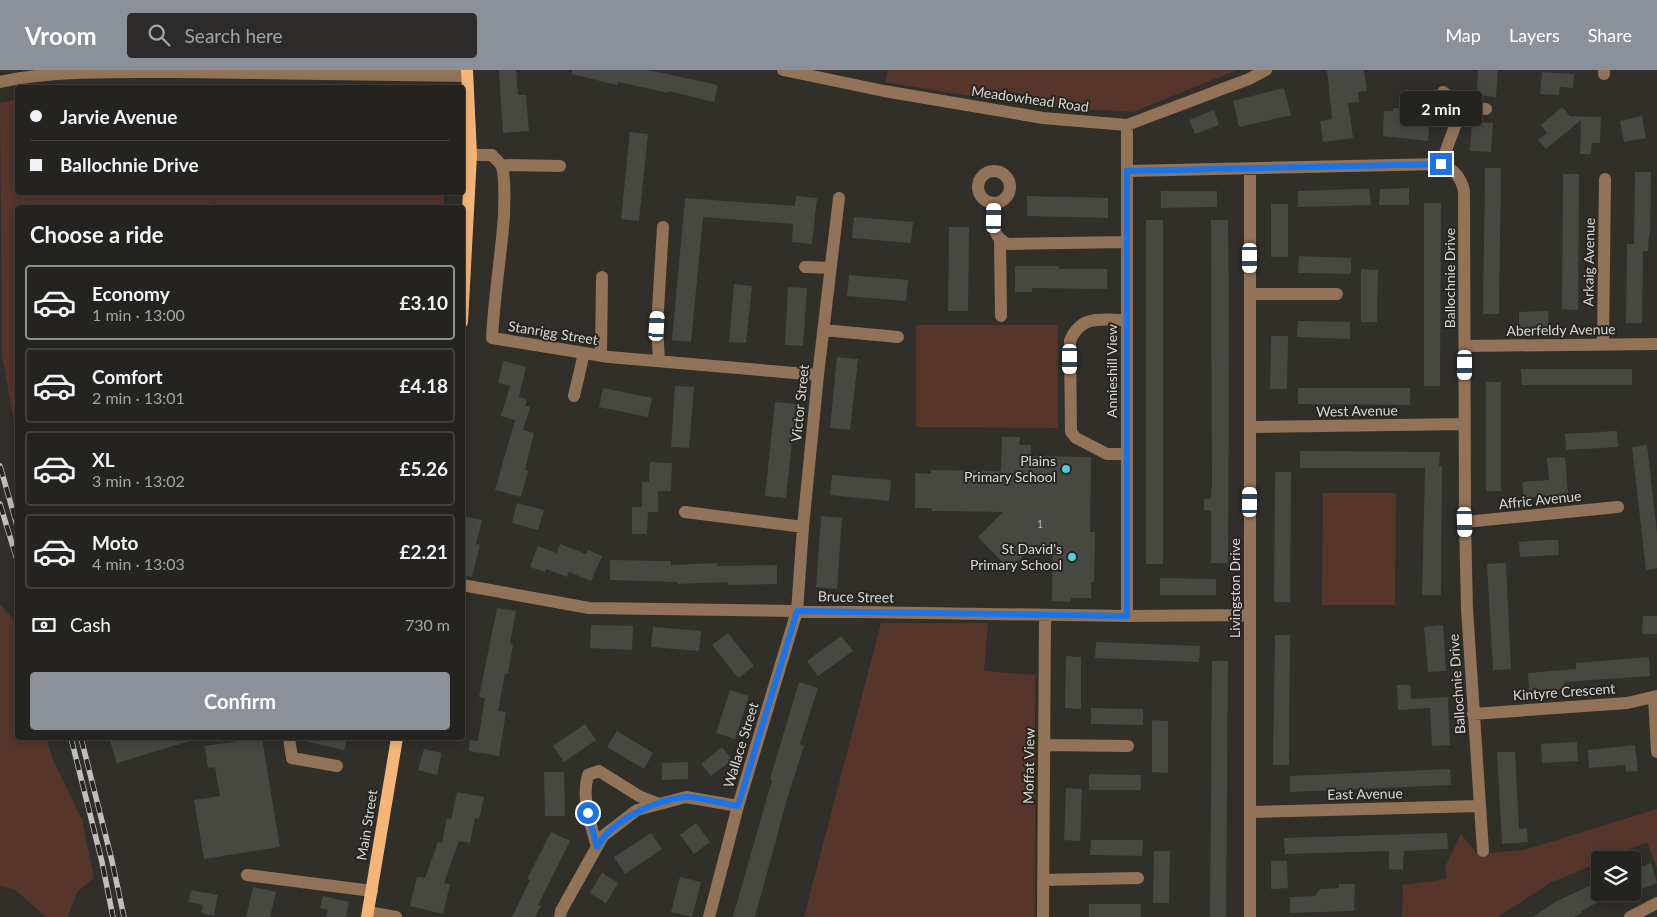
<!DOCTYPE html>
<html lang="en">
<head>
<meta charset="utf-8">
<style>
  body { margin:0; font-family:Lato,sans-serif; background:#2d2b29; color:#f1f3f6; height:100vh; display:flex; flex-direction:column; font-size:19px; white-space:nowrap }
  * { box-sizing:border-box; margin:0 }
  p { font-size:16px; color:#a3a4a5 }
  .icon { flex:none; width:28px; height:28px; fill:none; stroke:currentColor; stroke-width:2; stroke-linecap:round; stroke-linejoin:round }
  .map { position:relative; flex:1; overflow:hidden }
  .side { position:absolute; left:15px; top:135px; width:450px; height:535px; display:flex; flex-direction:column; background:#252320; border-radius:5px; box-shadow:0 2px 12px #0003,0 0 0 1px #42403e }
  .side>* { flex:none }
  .top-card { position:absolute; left:15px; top:15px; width:450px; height:110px; border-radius:5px; box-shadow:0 2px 12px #0003,0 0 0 1px #42403e; display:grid; align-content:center; height:110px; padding:0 15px; background:#252320 }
  .fabs { position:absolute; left:1591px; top:781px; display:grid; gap:10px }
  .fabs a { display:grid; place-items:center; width:50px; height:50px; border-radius:5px; background:#252320; box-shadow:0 2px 12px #0003,0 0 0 1px #42403e; font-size:25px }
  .end { position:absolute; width:22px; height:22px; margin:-11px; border:6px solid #1a73e8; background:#fff; box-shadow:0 0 0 2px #fff }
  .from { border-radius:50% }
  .bubble { position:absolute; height:35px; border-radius:5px; background:#252320; box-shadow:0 2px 12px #0003,0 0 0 1px #42403e; font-size:16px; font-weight:700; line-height:35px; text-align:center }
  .car { position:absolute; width:15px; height:30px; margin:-15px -8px; border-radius:6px; box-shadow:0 0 4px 1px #0007; background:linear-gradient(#fff 24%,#345 0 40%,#fff 0 76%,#345 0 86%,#fff 0) }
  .top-card b { display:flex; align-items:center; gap:18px; height:48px; font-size:19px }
  .top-card b+b { border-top:1px solid #42403e }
  .top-card i { width:12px; height:12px; background:#f1f3f6 }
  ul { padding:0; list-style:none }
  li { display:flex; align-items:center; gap:15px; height:75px; margin:0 10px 8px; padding:0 5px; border:2px solid #42403e; border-radius:5px }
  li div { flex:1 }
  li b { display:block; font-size:19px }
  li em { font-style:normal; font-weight:700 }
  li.active { border-color:#8c9099 }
  li>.icon { width:45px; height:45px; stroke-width:1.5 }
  h2 { padding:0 15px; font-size:22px; line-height:60px }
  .pay { display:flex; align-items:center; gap:12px; height:55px; padding:0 15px; font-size:19px }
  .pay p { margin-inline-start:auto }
  .primary-button { display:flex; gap:10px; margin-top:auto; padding:10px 15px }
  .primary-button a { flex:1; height:58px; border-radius:5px; background:#8c9099; color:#fff; font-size:20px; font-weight:700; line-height:58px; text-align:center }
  header { display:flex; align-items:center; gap:30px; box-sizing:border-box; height:70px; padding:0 25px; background:#8c9099; color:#fff }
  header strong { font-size:24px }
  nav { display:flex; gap:28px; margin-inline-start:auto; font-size:18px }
  .search { width:350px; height:45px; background:#2d2b29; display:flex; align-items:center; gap:12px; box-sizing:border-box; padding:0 18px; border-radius:5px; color:#a3a4a5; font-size:19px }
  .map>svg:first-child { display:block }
</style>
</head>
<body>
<header>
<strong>Vroom</strong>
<div class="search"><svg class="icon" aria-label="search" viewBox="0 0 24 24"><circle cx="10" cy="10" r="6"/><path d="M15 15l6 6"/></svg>Search here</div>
<nav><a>Map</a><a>Layers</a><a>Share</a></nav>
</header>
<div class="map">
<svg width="1657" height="847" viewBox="0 0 1657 847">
  <rect width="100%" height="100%" fill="#312f2a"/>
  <path fill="#56362b" d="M888 0H1237L1133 42 1030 36 885 12Z
    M17 29 18 122 215 123 213 137 18 138 17 369 2 285 0 33Z
    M215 123H444V137H214Z
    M916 255H1058V358L916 357Z
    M1323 423H1396L1395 535H1322Z
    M0 534 13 549 17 566 18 668H46L53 690 82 750 94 808 77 822 68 847H46L14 819 0 816Z
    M881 553H988L984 601 1035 605V847H804Z
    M1657 739V798L1647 772 1605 790H1600V792L1550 813 1498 847H1402L1403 815 1446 809 1445 797 1461 764 1477 784 1524 780Z"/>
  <path fill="#474842" d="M499 0H516L518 25H526L529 61 503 63Z
    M572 0H648L718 15 714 32 669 21 668 23 618 12 617 15 572 4Z
    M1327 0H1364L1367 21 1358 22 1359 32 1348 33 1353 68 1323 72 1320 51 1332 49Z
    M1478 0H1498L1496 27 1477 25Z
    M1542 2 1574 4 1573 18 1560 17 1559 25 1540 24Z
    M1284 18 1291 45 1239 57 1233 31Z
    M1562 37 1570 46 1601 47 1600 73H1592L1591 84H1580L1581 50 1546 79 1538 70 1547 63 1541 55Z
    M1393 38 1430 40 1428 71 1383 66 1384 41H1393Z
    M1214 40 1219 55 1195 64 1189 50Z
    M1642 46 1646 68 1624 72 1620 51Z
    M1472 52 1493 53 1491 82 1470 81Z
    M630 62 648 64 639 151 621 149Z
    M1485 98H1501L1499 244H1483Z
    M1635 102H1651L1650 165H1649L1648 181H1643L1642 253H1626L1627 174H1634Z
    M1563 104H1579L1578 240 1562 239Z
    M1409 118V135H1379L1380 119Z
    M1357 119H1369L1371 135 1298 137V121Z
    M1161 121H1217V137L1161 138Z
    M796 126 817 128 812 174 792 172 793 154 703 147 691 272 672 270 685 128 795 136Z
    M1027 126 1108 128V148L1027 146Z
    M1424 133H1441L1440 316H1424Z
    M1271 134H1288V187H1271Z
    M854 147 913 152 911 173 852 168Z
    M1146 150H1163V494H1146Z
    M1211 150H1228L1229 265 1228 493H1211V441L1204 440V429L1211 428 1212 416Z
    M949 157H969L968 241H948Z
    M1299 186 1351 188V204L1298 203Z
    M1015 196H1059V199H1107V219L1032 218V222H1015Z
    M1361 199 1378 200 1377 252H1361Z
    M849 205 908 210 906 231 847 226Z
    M734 214 752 216 746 273 729 272Z
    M788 217 807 218 803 276 785 275Z
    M1548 241 1549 257 1519 258V242Z
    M1298 251 1350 252V269L1297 267Z
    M1271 266H1288L1287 319H1270Z
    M837 287 858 289 850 360 830 358Z
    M503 291 526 297 519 327 527 329 525 336 530 337 523 360 534 363 525 400 528 401 521 427 495 420 515 350 501 346 510 316 498 313Z
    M1521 299H1632V315H1522Z
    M1486 312H1501V421H1486Z
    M675 316 694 317 689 378 671 377Z
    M603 318 652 328 648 347 599 337Z
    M1298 318H1410V335L1298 334Z
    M775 332 796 334 786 428 765 426Z
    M1617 361 1618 377 1566 380 1565 364Z
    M1002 367H1020L1019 375H1031V386L1091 387 1090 462H1095L1094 512H1091V528H1071V532L1052 531 1053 475H1034L1010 500 978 467 1003 442 932 441V438H915V403L931 404V400L1001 401Z
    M1647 375 1657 463V498L1646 500 1632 377Z
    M1300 381 1440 382 1439 396H1442L1441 525H1422L1425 398H1300Z
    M1565 387 1568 424 1524 428 1522 412 1549 410 1547 388Z
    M650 392 672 393 671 421H658V442H648L647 464H632V437H642V412H649Z
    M1275 402H1291L1290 532H1274Z
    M832 405 891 410 889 431 830 425Z
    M517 433 544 440 538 460 512 453Z
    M462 446 482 450 476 474 480 475 472 507 462 505Z
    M821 446 842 448 837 519 816 517Z
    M1545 470H1558L1559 485 1520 487 1519 472Z
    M560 474 586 484 588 480 602 486 591 511 569 502 567 507 546 499 545 502 530 497 538 476 557 483Z
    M610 490 671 491V495L717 493V496L777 495V514L728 515V512L678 514V512L610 510Z
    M1506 493 1511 599 1493 600 1487 494Z
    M1160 508 1216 509V525H1160Z
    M497 538 516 541 510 573 513 574 508 604 505 603 498 641 506 642 499 686 469 681 470 670 478 671 485 628 479 627Z
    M1643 546H1657V564H1642Z
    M591 555 633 556 632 580 590 578Z
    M1443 555 1446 601 1428 602 1424 557Z
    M653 557 701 561 699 581 651 577Z
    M728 563 754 596 738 608 712 575Z
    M1275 565H1290L1289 695H1273Z
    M841 566 853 581 818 606 807 591Z
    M1096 572 1200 576 1199 592 1095 588Z
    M1066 586 1081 587V639L1065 638Z
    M1649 587 1650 606 1564 612 1565 619 1529 621 1528 603 1576 599V593Z
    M1212 591H1228L1226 847H1210Z
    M799 612 818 618 800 674 804 676 787 729 755 847H733L772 710 770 709Z
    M1397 615H1410L1411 629 1448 627 1450 675 1432 676 1430 638 1398 640Z
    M730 620 749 626 735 669 716 663Z
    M1091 638 1143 639V655L1091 654Z
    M1152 650 1168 651V703L1152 702Z
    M585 654 596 670 564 692 553 676Z
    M617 661 653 683 644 699 607 677Z
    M109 668H192L193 670 117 693Z
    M262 668 280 777 204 789 194 730 220 726 215 697 208 698 205 676Z
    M309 668H347L344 680 308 672Z
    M1577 672 1578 691 1542 693 1541 674Z
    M1635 675 1638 701 1626 702 1625 695 1589 698 1588 680Z
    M722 677 732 690 711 706 701 694Z
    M424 679 442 683 437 705 418 700Z
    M1497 682H1515L1519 759 1527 758 1528 772 1502 774Z
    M688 692V709L662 710V693Z
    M1450 699 1451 715 1290 722V706Z
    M544 702H564L565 746H545Z
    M1089 704 1141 705V720H1089Z
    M1066 718 1082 719 1080 771 1064 770Z
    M457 722 484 727 479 749 475 748 470 773 459 771 444 813 450 814 443 844 410 836 417 807 425 808 438 772 442 773 447 748 451 749Z
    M696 753 710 772 694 784 680 765Z
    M551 762 570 771 538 835 541 836 535 847H512L530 810 527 809Z
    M651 763 662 779 625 804 614 787Z
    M1447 763 1448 779 1404 781 1403 800 1389 799V781L1285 784 1284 768Z
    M1091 770H1143L1142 786 1090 785Z
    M1154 781H1170L1169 833H1153Z
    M1271 791H1287L1288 818 1271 819Z
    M1651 793 1657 813 1632 823V800Z
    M602 803 618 813 606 833 590 823Z
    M680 807 701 812 692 847 671 842Z
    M1600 811V822H1618L1581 841 1582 843 1574 847H1533L1555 832Z
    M1339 814H1355L1354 841 1290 843V827L1315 826 1320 819 1339 818Z
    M253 817 276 822 270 847H246Z
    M191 820 218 825 214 846 201 843 203 835 189 832Z
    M323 826 349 832 346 847H326L328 840 320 838Z
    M1089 834H1141V847H1089Z"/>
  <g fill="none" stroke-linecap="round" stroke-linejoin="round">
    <path stroke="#937357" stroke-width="12" d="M783 0 884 21 1043 48 1127 55 1249 9 1266 0
      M1604 4V0
      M0 12C51 0 124 2 178 2 274 3 371 5 467 6
      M1443 22 1462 37 1486 39
      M471 85H492C495 89 500 92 502 97 506 112 504 131 504 146 501 187 494 227 492 268L609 287 818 305
      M1441 94 1462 37
      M501 95 560 96
      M978 117a16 16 0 1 1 32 0a16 16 0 1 1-32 0Z
      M1127 101 1441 94C1454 99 1461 107 1464 121L1465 452 1467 539 1483 781
      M994 134C994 150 990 167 1008 174L1127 172
      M1000 171 1001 246
      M805 197 831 198
      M1250 224H1337
      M1127 250C1102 250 1081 244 1070 271L1071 362 1076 368 1107 384H1127
      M823 260 898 267
      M1603 275 1605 109
      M1465 276 1657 274
      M601 286 602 207
      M659 291 657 256 663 157
      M574 326 584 283
      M1250 357 1465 354
      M685 442 803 457
      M1465 452 1618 437
      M462 515 589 538 1127 546 1250 545
      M1127 546V55
      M1654 627 1657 682
      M1473 644 1627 633 1657 626
      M289 668 292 688 337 696
      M1044 675 1128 676
      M1250 742 1480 736
      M597 777C591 754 581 729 588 705L599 701 639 726 659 734
      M247 805 372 821
      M1043 810 1138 808
      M368 842 396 847
      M560 847 561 841 603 766 637 740 686 727 738 736
      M709 847 738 736 797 541 803 457 818 305 839 128
      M1043 847 1045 545
      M1250 847V99
      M1630 847 1657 833"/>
    <path stroke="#f7b679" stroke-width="12" d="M462 252 471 85 467 0
      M367 847 397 668"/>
    <defs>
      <path id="rail" d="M0 396 18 459
        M0 434 18 493
        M71 668 102 792 113 847
        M81 668 112 791 124 847"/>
    </defs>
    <use href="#rail" stroke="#c1bfbb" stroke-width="5.5"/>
    <use href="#rail" stroke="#272520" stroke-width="4" stroke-dasharray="11" stroke-linecap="butt"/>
  </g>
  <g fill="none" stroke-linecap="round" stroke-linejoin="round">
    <path stroke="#1a73e8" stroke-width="6" d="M588 743 597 777C612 750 655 730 685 727 697 726 725 734 738 736L797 541 1127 546V101L1441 94"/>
  </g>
  <g fill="#54cade" stroke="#272520" stroke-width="2">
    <circle cx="1066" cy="399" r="5"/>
    <circle cx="1072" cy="487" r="5"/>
  </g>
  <g text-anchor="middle" stroke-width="4" stroke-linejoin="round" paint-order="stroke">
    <g font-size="11" fill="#b4b4b0">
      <text x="1040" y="458">1</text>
    </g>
    <g font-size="14" fill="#d9d8d4" stroke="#272520">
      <text transform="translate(1030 29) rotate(8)" y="5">Meadowhead Road</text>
      <text transform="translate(1589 192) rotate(-89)" y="5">Arkaig Avenue</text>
      <text transform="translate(1450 208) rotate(-90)" y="5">Ballochnie Drive</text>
      <text transform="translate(1561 260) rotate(-1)" y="5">Aberfeldy Avenue</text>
      <text transform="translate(553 263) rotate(9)" y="5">Stanrigg Street</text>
      <text transform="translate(1112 301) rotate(-90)" y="5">Annieshill View</text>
      <text transform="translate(800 333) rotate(-84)" y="5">Victor Street</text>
      <text transform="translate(1357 341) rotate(-1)" y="5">West Avenue</text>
      <text transform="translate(1540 430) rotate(-6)" y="5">Affric Avenue</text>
      <text transform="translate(1235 518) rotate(-90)" y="5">Livingston Drive</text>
      <text transform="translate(856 527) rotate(1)" y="5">Bruce Street</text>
      <text transform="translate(1457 614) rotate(-94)" y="5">Ballochnie Drive</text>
      <text transform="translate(1564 622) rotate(-4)" y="5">Kintyre Crescent</text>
      <text transform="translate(741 675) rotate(-73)" y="5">Wallace Street</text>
      <text transform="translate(1029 696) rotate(-89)" y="5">Moffat View</text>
      <text transform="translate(1365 724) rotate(-1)" y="5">East Avenue</text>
      <text transform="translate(367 755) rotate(-81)" y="5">Main Street</text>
    </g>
    <g font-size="14" fill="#d9d8d4" stroke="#272520" text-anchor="end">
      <text x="1056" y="396">Plains<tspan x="1056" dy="16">Primary School</tspan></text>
      <text x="1062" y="484">St David's<tspan x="1062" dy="16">Primary School</tspan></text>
    </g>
  </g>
</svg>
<div class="fabs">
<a><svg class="icon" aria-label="layers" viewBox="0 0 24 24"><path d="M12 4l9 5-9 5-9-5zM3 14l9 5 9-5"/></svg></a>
</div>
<i class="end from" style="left:588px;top:743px"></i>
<i class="end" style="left:1441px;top:94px"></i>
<div class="bubble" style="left:1400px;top:21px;width:82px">2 min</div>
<i class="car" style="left:994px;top:148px;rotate:1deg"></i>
<i class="car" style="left:1250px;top:188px;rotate:180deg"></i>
<i class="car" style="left:657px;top:256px;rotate:4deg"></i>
<i class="car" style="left:1070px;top:289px;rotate:180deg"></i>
<i class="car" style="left:1465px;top:295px;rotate:180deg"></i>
<i class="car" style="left:1250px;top:432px;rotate:0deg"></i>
<i class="car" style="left:1465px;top:452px;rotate:178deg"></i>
<div class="top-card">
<b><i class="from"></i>Jarvie Avenue</b>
<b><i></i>Ballochnie Drive</b>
</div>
<section class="side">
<h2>Choose a ride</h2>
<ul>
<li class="active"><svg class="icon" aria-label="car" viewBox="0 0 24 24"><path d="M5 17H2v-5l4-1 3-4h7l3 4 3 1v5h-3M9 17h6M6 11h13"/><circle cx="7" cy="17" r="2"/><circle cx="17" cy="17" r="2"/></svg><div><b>Economy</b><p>1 min · 13:00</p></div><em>£3.10</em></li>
<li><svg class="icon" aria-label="car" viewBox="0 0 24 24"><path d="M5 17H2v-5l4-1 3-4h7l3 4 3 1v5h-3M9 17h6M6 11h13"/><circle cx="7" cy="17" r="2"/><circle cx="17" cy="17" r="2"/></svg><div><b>Comfort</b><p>2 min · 13:01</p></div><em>£4.18</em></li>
<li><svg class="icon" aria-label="car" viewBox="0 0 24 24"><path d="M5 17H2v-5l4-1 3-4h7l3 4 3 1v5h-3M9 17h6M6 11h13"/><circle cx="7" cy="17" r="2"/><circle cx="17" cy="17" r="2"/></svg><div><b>XL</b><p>3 min · 13:02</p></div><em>£5.26</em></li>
<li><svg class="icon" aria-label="car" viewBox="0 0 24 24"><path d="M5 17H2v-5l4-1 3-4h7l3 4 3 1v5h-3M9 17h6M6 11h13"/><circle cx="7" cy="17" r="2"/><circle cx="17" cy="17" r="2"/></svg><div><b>Moto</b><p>4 min · 13:03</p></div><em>£2.21</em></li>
</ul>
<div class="pay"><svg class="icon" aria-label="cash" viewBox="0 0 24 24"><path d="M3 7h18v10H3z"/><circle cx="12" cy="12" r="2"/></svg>Cash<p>730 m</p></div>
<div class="primary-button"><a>Confirm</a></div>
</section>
</div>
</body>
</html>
